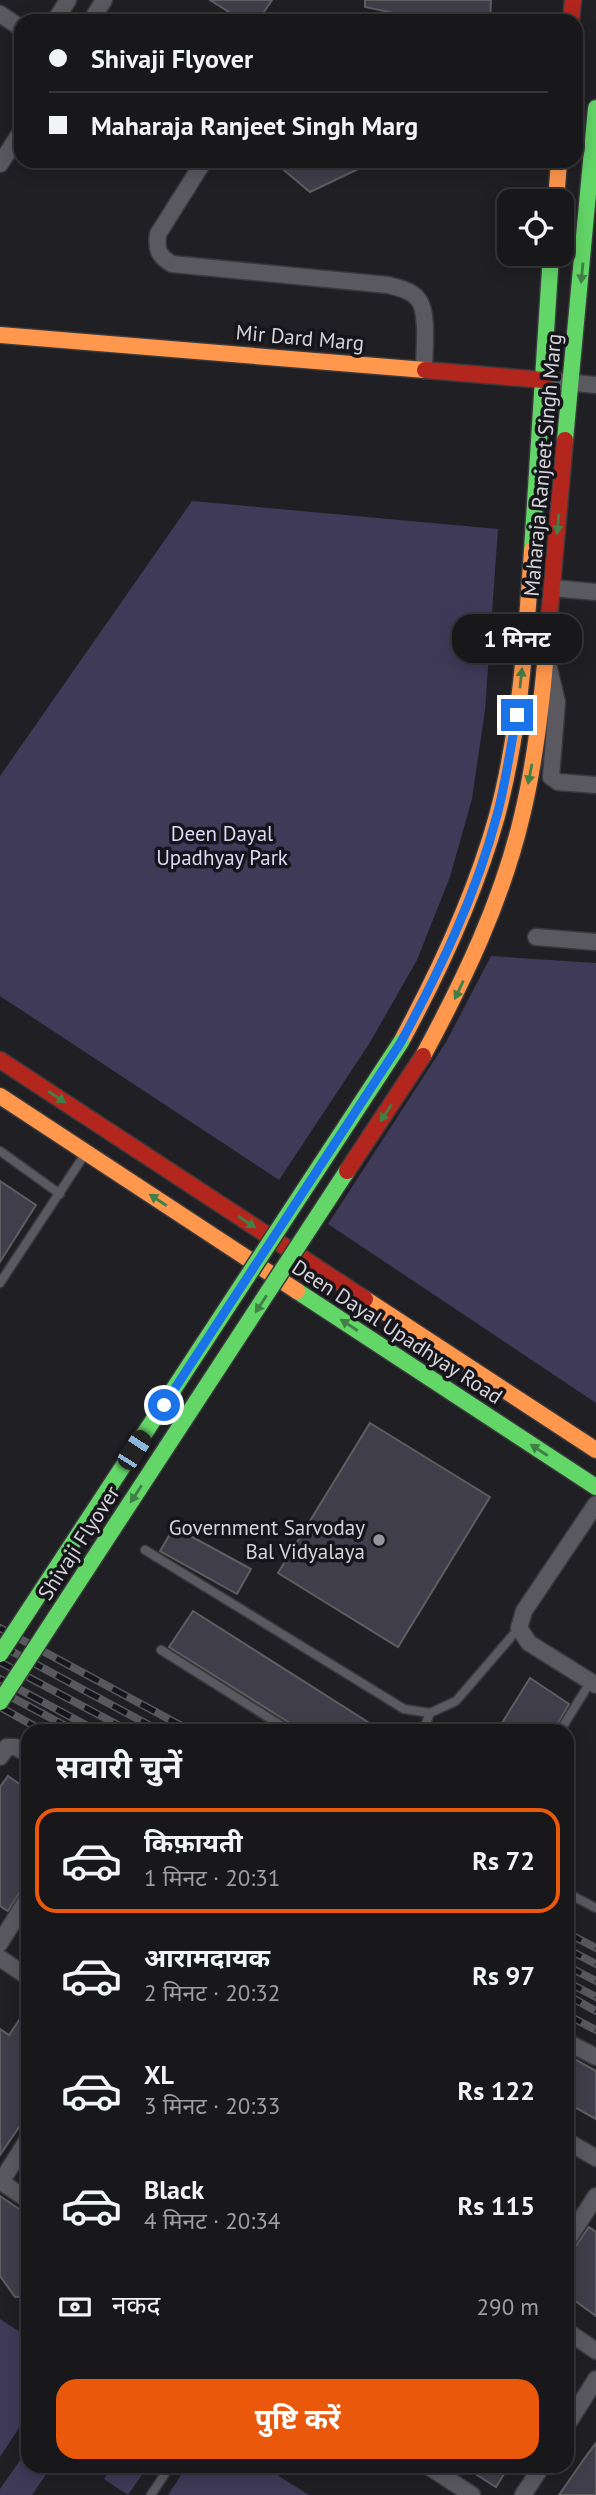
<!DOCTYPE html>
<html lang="hi">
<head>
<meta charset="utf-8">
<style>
  body { margin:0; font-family:"PT Sans","Noto Sans Devanagari",sans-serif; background:#252427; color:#f1f3f6; height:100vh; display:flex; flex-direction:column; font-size:26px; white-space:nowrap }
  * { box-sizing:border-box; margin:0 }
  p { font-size:23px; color:#9f9fa2 }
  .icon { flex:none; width:38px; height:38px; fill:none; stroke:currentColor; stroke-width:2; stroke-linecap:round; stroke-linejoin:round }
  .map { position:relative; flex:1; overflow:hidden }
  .details { position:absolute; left:21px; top:1724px; width:553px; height:749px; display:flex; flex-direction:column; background:#18171a; border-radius:21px; box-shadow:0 4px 18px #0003,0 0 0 2px #363639 }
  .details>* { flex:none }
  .top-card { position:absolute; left:14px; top:14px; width:569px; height:154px; border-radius:21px; box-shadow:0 4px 18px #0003,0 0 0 2px #363639; display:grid; align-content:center; height:154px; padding:0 35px; background:#18171a }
  .fabs { position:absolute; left:497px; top:189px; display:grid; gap:14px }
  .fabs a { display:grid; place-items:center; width:77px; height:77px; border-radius:14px; background:#18171a; box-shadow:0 4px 18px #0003,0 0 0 2px #363639; font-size:35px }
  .end { position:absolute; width:32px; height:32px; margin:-16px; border:9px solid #1a73e8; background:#fff; box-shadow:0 0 0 4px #fff }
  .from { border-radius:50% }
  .bubble { position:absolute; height:49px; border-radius:21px; background:#18171a; box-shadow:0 4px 18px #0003,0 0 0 2px #363639; font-size:23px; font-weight:700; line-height:49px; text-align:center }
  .car { position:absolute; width:21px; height:42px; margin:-21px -10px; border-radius:9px; box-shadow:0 0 5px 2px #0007; background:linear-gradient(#222 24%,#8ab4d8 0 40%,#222 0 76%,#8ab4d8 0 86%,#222 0) }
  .top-card b { display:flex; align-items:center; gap:24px; height:66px; font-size:26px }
  .top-card b+b { border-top:2px solid #363639 }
  .top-card i { width:18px; height:18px; background:#f1f3f6 }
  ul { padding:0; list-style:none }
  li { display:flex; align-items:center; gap:21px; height:105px; margin:0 14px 10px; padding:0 21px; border:4px solid transparent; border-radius:21px }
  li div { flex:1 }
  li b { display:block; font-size:26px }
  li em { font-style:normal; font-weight:700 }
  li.selected { border-color:#ea580c }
  li>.icon { width:63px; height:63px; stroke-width:1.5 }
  h2 { padding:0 35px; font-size:32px; line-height:84px }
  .pay { display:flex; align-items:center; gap:18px; height:77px; padding:0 35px; font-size:26px }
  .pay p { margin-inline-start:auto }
  .action { display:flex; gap:14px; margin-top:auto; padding:14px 35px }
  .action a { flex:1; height:80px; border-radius:21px; background:#ea580c; color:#fff; font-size:28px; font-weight:700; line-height:80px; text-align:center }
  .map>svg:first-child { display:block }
</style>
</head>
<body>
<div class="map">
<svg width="596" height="2495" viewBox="0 0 596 2495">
  <rect width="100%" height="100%" fill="#201f23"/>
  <path fill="#3e3a58" d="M192 501 498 529 485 710 472 799 450 877 417 960 369 1044 279 1180 0 996V776Z
    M491 956 596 963V1403L328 1224 446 1042Z
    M0 2319 28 2337V2414L0 2457Z
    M23 2456 28 2460V2466H36L47 2473 32 2495H0V2489Z
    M113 2466H148L128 2495 104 2479Z
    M187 2466H263L309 2495H168Z"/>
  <path fill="#403e4a" stroke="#5e5d60" stroke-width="2" d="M210 0H272L258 21H243Z
    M365 0H491L490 21H399V14L365 7Z
    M273 161H375L310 192Z
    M0 1181 36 1205 0 1262Z
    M370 1423 490 1497 398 1647 278 1573Z
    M174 1527 251 1569 237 1594 160 1551Z
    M193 1611 382 1731H298L293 1725 169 1647Z
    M530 1678 569 1704 554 1731H497Z
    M8 1776 28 1790V1888L20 1892 8 1911 0 1906V1787Z
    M28 2007V2114L0 2155V2029L9 2035Z
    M567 2055 596 2071V2119L567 2103Z
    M0 2196 28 2215V2296L15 2297 0 2276Z
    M589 2227 596 2232V2316L567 2295V2251L575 2247Z
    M596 2443V2495H559L584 2459Z
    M463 2466H509L496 2487Z"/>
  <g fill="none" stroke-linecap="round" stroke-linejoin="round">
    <defs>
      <path id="lane" d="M0 1151 60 1194
        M0 1283 85 1154
        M145 1550 404 1709 430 1713 456 1701 519 1628
        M161 1650 290 1731
        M423 1731 430 1713
        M560 1731 591 1681
        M567 1893 596 1908
        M151 2495 170 2466"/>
      <path id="street" d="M0 14 21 28
        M55 21 68 0
        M91 21 104 0
        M204 161 158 234C156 249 158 256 172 264L388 285C399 288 411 290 418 299 429 312 424 352 424 370
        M0 164 21 132
        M544 380 596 385
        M553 588 596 592
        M549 668 557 702 551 777 558 782 596 785
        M536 937 596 942
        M596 1504 524 1611 519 1628 529 1643 596 1685
        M0 1757 7 1747H15L28 1754
        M0 1943 28 1898
        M0 1958 28 1977
        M567 2042 596 2057
        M567 2141 596 2158
        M0 2181 28 2200
        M1 2182 28 2139
        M567 2241 596 2196
        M567 2331 596 2351
        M567 2425 596 2379
        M428 2466 472 2495
        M523 2495 542 2466"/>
      <path id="fast" d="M565 440 596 108
        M532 550 551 254
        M297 1291 596 1487"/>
      <path id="slow" d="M556 201 559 161
        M0 335 425 370
        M401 1042C440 970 475 895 497 816 520 730 526 639 532 550
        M423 1056C464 980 502 901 522 816 535 762 541 708 546 653
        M0 1096 297 1291
        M365 1299 596 1450"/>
      <path id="jam" d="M571 21 573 0
        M425 370 544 380
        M546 653 565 440
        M0 1060 365 1299"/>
    </defs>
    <use href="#lane" stroke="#39393c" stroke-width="11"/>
    <use href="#street" stroke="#39393c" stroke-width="19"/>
    <use href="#fast" stroke="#39393c" stroke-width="19"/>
    <use href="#slow" stroke="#39393c" stroke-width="19"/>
    <use href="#jam" stroke="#39393c" stroke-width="19"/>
    <use href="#lane" stroke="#5b5960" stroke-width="8"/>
    <use href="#street" stroke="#5b5960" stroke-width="16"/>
    <use href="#fast" stroke="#63d668" stroke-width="16"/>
    <use href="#slow" stroke="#ff974d" stroke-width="16"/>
    <use href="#jam" stroke="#b3261e" stroke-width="16"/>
    <defs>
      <path id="rail" d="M0 1628 191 1731
        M0 1645 160 1731
        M0 1662 129 1731
        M0 1679 97 1731
        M0 1691 75 1731
        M0 1707 43 1731
        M567 1933 596 1948
        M567 1949 596 1964
        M567 1966 596 1981
        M567 1982 596 1997
        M567 1995 596 2011
        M567 2015 596 2030"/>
    </defs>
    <use href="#rail" stroke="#59585c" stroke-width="8"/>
    <use href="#rail" stroke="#16151b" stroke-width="5" stroke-dasharray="16" stroke-linecap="butt"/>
    <defs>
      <path id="fast-bridge" d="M0 1654 401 1042
        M0 1702 347 1171"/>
      <path id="jam-bridge" d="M347 1171 423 1056"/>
    </defs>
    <use href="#fast-bridge" stroke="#39393c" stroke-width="19" stroke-linecap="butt"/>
    <use href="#jam-bridge" stroke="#39393c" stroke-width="19" stroke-linecap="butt"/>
    <use href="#fast-bridge" stroke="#63d668" stroke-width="16"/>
    <use href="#jam-bridge" stroke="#b3261e" stroke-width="16"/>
  </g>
  <defs><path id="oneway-solid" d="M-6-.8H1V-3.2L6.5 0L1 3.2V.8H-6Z" transform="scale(1.75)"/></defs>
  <g fill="#407f45">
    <use href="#oneway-solid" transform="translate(582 273) rotate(95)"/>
    <use href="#oneway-solid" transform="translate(558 524) rotate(95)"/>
    <use href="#oneway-solid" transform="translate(521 678) rotate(-84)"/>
    <use href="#oneway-solid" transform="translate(530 774) rotate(101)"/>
    <use href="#oneway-solid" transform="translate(459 990) rotate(115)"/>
    <use href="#oneway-solid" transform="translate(57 1097) rotate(33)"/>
    <use href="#oneway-solid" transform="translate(386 1113) rotate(123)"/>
    <use href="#oneway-solid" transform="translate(158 1200) rotate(-147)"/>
    <use href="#oneway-solid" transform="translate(247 1222) rotate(33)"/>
    <use href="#oneway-solid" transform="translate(261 1304) rotate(123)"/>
    <use href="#oneway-solid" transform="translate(349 1325) rotate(-147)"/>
    <use href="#oneway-solid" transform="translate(539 1450) rotate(-147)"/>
    <use href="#oneway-solid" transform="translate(136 1494) rotate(123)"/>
  </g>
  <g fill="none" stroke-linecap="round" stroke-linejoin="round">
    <path stroke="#1a73e8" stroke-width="9" d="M164 1405 401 1042C440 970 476 895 497 815 506 782 510 748 517 715"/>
  </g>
  <circle fill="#969599" stroke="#16151b" stroke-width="2.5" cx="379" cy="1540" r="7"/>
  <g text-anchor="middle" stroke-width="7" stroke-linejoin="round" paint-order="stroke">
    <g font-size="21" fill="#d6d5d9" stroke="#16151b">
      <text transform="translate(300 338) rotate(5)" y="7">Mir Dard Marg</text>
      <text transform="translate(543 465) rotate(-85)" y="7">Maharaja Ranjeet Singh Marg</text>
      <text transform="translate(397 1332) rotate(33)" y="7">Deen Dayal Upadhyay Road</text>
      <text transform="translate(79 1543) rotate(-57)" y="7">Shivaji Flyover</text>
    </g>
    <g font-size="21" fill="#dcd9f9" stroke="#16151b">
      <text x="222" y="841">Deen Dayal<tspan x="222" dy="24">Upadhyay Park</tspan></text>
    </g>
    <g font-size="21" fill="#d6d5d9" stroke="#16151b" text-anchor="end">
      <text x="365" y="1535">Government Sarvoday<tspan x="365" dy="24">Bal Vidyalaya</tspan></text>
    </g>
  </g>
</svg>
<div class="fabs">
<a><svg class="icon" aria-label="locate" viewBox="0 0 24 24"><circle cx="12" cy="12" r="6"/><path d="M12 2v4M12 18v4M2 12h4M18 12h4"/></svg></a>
</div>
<i class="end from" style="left:164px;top:1405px"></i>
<i class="end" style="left:517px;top:715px"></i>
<div class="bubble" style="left:452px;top:614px;width:130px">1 मिनट</div>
<i class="car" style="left:134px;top:1450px;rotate:33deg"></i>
<div class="top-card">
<b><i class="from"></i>Shivaji Flyover</b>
<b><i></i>Maharaja Ranjeet Singh Marg</b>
</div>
<section class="details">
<h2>सवारी चुनें</h2>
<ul>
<li class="selected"><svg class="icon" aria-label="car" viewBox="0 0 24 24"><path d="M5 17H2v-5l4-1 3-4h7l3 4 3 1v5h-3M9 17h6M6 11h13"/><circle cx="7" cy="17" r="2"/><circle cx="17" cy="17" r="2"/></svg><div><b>किफ़ायती</b><p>1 मिनट · 20:31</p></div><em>Rs 72</em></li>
<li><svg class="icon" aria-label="car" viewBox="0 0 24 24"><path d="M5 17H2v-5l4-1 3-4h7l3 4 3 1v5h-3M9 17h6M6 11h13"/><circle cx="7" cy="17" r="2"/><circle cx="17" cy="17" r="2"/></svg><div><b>आरामदायक</b><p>2 मिनट · 20:32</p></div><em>Rs 97</em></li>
<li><svg class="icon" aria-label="car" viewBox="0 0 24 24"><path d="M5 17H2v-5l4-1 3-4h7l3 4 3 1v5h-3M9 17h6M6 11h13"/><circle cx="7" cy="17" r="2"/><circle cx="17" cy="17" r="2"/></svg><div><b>XL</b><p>3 मिनट · 20:33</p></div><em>Rs 122</em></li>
<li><svg class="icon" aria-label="car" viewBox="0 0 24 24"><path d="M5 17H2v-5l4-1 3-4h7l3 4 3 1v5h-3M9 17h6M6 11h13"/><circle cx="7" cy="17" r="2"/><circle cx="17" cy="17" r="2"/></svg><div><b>Black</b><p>4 मिनट · 20:34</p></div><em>Rs 115</em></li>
</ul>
<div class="pay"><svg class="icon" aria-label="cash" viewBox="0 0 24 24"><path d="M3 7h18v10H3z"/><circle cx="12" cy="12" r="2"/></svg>नकद<p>290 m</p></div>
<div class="action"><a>पुष्टि करें</a></div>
</section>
</div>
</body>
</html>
